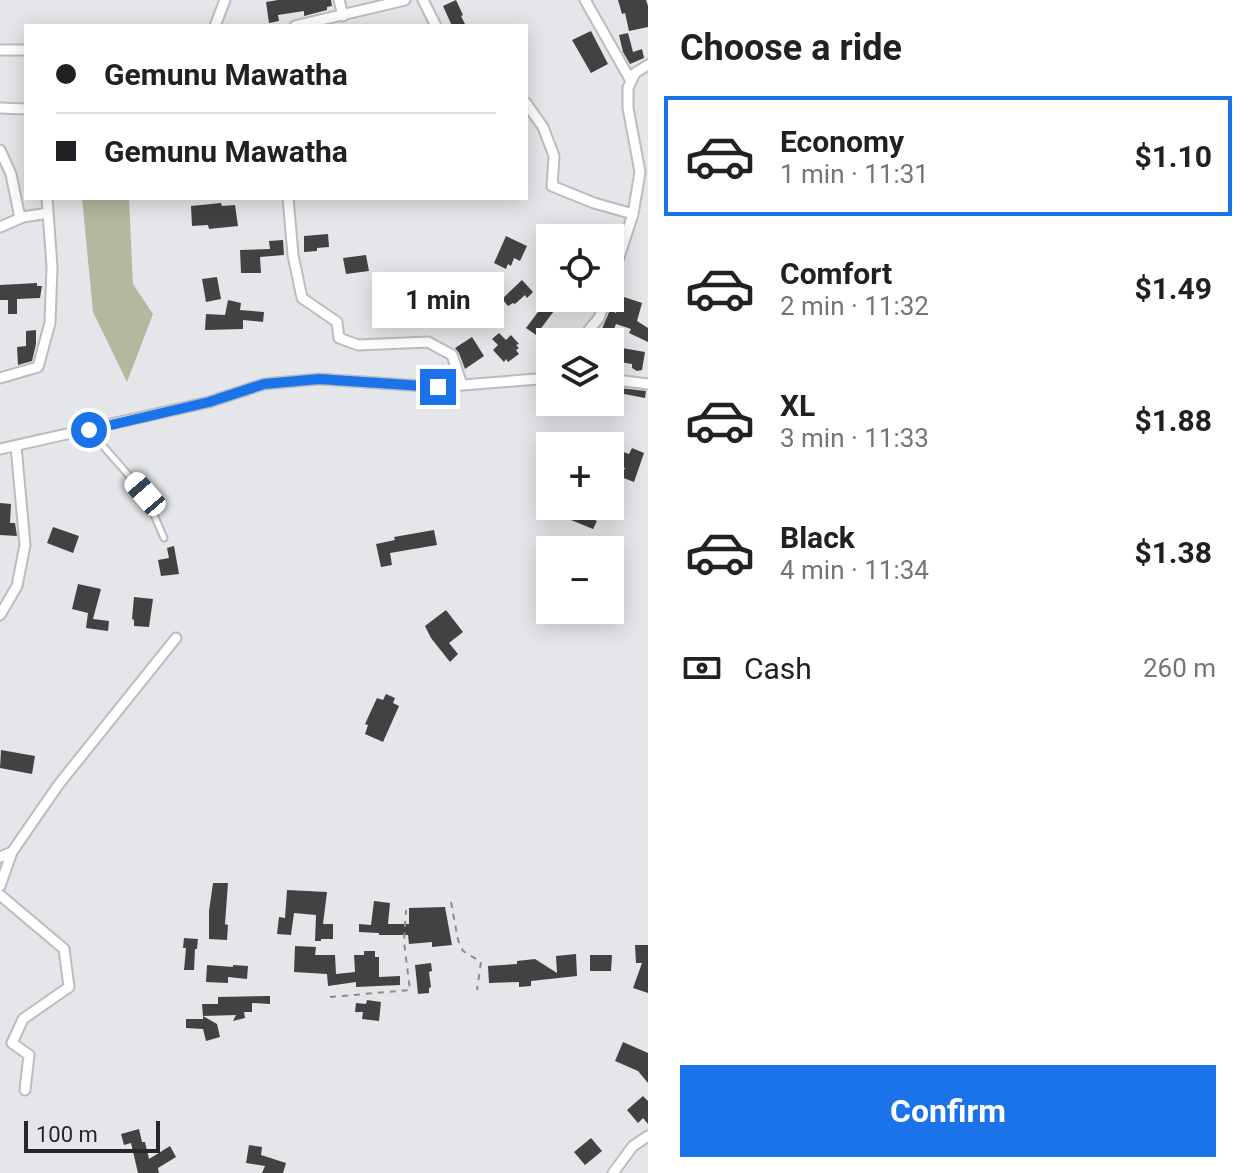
<!DOCTYPE html>
<html lang="en">
<head>
<meta charset="utf-8">
<style>
  body { margin:0; font-family:Roboto,sans-serif; background:#f6f6f6; color:#202124; height:100vh; display:flex; flex-direction:column; font-size:30px; white-space:nowrap }
  * { box-sizing:border-box; margin:0 }
  p { font-size:26px; color:#757577 }
  .icon { flex:none; width:44px; height:44px; fill:none; stroke:currentColor; stroke-width:2; stroke-linecap:round; stroke-linejoin:round }
  .map { position:relative; flex:1; overflow:hidden }
  .sheet { display:flex; flex-direction:column; background:#fff; width:600px }
  .sheet>* { flex:none }
  .hud { position:absolute; left:24px; top:24px; width:504px; height:176px; border-radius:0px; box-shadow:0 4px 20px #0003; display:grid; align-content:center; height:176px; padding:0 32px; background:#fff }
  .fabs { position:absolute; left:536px; top:224px; display:grid; gap:16px }
  .fabs a { display:grid; place-items:center; width:88px; height:88px; border-radius:0px; background:#fff; box-shadow:0 4px 20px #0003; font-size:40px }
  .scale { position:absolute; left:24px; bottom:20px; width:136px; box-sizing:border-box; padding-left:8px; border:4px solid #272829; border-top:0; font-size:22px; line-height:28px; white-space:nowrap; color:#272829; -webkit-text-stroke:6px #e5e6e9; paint-order:stroke }
  .end { position:absolute; width:36px; height:36px; margin:-18px; border:10px solid #1a73e8; background:#fff; box-shadow:0 0 0 4px #fff }
  .from { border-radius:50% }
  .bubble { position:absolute; height:56px; border-radius:0px; background:#fff; box-shadow:0 4px 20px #0003; font-size:26px; font-weight:700; line-height:56px; text-align:center }
  .car { position:absolute; width:24px; height:48px; margin:-24px -12px; border-radius:10px; box-shadow:0 0 6px 2px #0007; background:linear-gradient(#fff 24%,#345 0 40%,#fff 0 76%,#345 0 86%,#fff 0) }
  .hud b { display:flex; align-items:center; gap:28px; height:76px; font-size:30px }
  .hud b+b { border-top:2px solid #e0e0e0 }
  .hud i { width:20px; height:20px; background:#202124 }
  ul { padding:0; list-style:none }
  li { display:flex; align-items:center; gap:24px; height:120px; margin:0 16px 12px; padding:0 16px; border:4px solid transparent; border-radius:0px }
  li div { flex:1 }
  li b { display:block; font-size:30px }
  li em { font-style:normal; font-weight:700 }
  li.active { border-color:#1a73e8 }
  li>.icon { width:72px; height:72px; stroke-width:1.5 }
  h2 { padding:0 32px; font-size:36px; line-height:96px }
  .pay { display:flex; align-items:center; gap:20px; height:88px; padding:0 32px; font-size:30px }
  .pay p { margin-inline-start:auto }
  .cta { display:flex; gap:16px; margin-top:auto; padding:16px 32px }
  .cta a { flex:1; height:92px; border-radius:0px; background:#1a73e8; color:#fff; font-size:32px; font-weight:700; line-height:92px; text-align:center }
  main { display:flex; flex:1; min-height:0 }
  .map>svg:first-child { display:block }
</style>
</head>
<body>
<main>
<div class="map">
<svg width="648" height="1173" viewBox="0 0 648 1173">
  <rect width="100%" height="100%" fill="#e5e6e9"/>
  <path fill="#b3b99f" d="M82 198H129L133 284 153 314 127 382 93 312Z"/>
  <path fill="#444142" d="M278 0H331L332 6 327 7V10L304 16V11L278 15 279 21 269 23 266 2Z
    M456 0 463 15 461 16 466 26H452L443 6Z
    M618 0H646L648 6V27L629 31 625 13 622 14Z
    M591 31 608 64 591 73 572 40Z
    M628 33 633 52 642 49 644 58 630 64 623 52 619 35Z
    M221 203 222 206 235 205 238 226 209 229 208 225 192 226 191 206Z
    M328 234 329 247 317 248V251L304 252V236Z
    M506 236 527 246 520 261 514 258 511 266 508 264 506 269 494 263Z
    M283 240 284 255 260 257 261 273H241L240 250 270 249 269 241Z
    M366 255 369 271 346 274 343 258Z
    M217 277 221 299 206 302 202 279Z
    M522 280 533 292 527 298 525 295 515 304 513 303 508 306 502 299Z
    M37 283V286H42L40 298 17 299V314H8V300H0V285Z
    M621 296 642 303 637 321 648 328V342L629 333 631 329 616 324 612 334 602 329 610 310 616 313Z
    M228 300 241 303 240 310 264 312 263 322 243 320V329L205 330 206 314 225 315Z
    M544 304 554 311 536 335 526 328Z
    M36 330V344L32 361 18 365 17 347 26 346V331Z
    M499 333 506 340 511 335 519 344 516 345 519 348 516 350 519 354 508 362 506 359 504 362 493 350 498 345 492 339Z
    M472 337 484 356 465 369 459 353 455 348Z
    M622 348 645 352 642 370 637 371 632 368V364L620 362Z
    M611 387 646 391 645 398 624 394 622 406 610 404Z
    M610 448 616 453 618 450 629 454 632 448 644 453 634 482 621 477 625 468 612 464 613 462 610 459Z
    M0 503 11 504 10 523H15L17 536 0 535Z
    M537 506H561L597 521 593 529Z
    M53 527 79 536 73 553 47 543Z
    M434 530 437 545 390 553 392 565 381 567 376 544 395 540 394 537Z
    M174 546 179 574 161 576 158 560 169 558 167 548Z
    M78 584 101 589 93 619 109 621 108 631 86 628 88 613 72 609Z
    M134 597 153 599 149 627 134 626V620L132 619Z
    M446 610 463 632 449 643 458 654 450 662 431 638 425 626Z
    M386 694 395 698 393 703 399 706 383 742 365 734 368 725 365 724 377 698 383 700Z
    M1 750 35 756 32 774 0 768Z
    M213 883H228L225 924 228 925 227 940 209 939V911Z
    M287 890 327 892 323 924H333V939H321V941H315L316 915 294 913 291 935 277 934 279 917 285 918Z
    M374 901 390 903 388 924H409V908L445 907 452 945 432 947V942L409 944 408 935H379V933L359 932V924L371 925Z
    M184 938 198 939 197 949H195L194 970H184L186 948H183Z
    M635 945H648V993L633 988 642 963H636Z
    M295 946 316 947 315 955H335L336 974 355 972 354 955H364V951H375V957H379V977L400 976V985L356 987V982L328 986 327 974 294 972Z
    M576 954 577 976 531 981V986L519 987V982L489 983 488 966 517 964V961L535 959 557 973 556 956Z
    M590 955H612L611 971H590Z
    M431 963 432 971 429 972 431 987 429 988V993L418 994 415 965Z
    M207 965 233 967V965L248 966 247 979 228 977V983L206 982Z
    M270 996V1004L252 1003V1012H244L245 1018 233 1021 236 1015 203 1016 202 1004H218V997Z
    M367 1000 381 1002 379 1021 362 1019 363 1012H355L356 1003 366 1004Z
    M203 1016 217 1024 220 1037 206 1041 203 1029 186 1028V1019H203Z
    M623 1042 648 1053V1083L638 1071 615 1061Z
    M643 1096 648 1101V1124L643 1118 638 1123 627 1110Z
    M139 1129 142 1142H145L149 1159 170 1146 176 1157 158 1168 159 1173H138L131 1143 124 1145 121 1134Z
    M591 1138 602 1151 585 1165 574 1152Z
    M249 1145 262 1147 261 1155 286 1163 283 1173H262L265 1166 246 1163Z"/>
  <g fill="none" stroke-linecap="round" stroke-linejoin="round">
    <defs>
      <path id="service" d="M90 431 145 494 164 538"/>
      <path id="minor" d="M339 0 343 16
        M423 0 436 26
        M585 0 631 81
        M215 26 225 0
        M295 26 405 0
        M0 50H26
        M526 103 543 127 554 156 552 186 594 203 633 214
        M0 108 26 109
        M0 150 11 174 19 213 23 217 48 213
        M288 198 293 255 302 298 337 322 339 338 358 345 428 342 452 355 462 385
        M0 227 23 217
        M610 285 633 214 640 172 628 108V88L635 73 648 65
        M579 342 599 318 606 298
        M0 378 38 367 50 323 52 267 47 198
        M610 379 648 384
        M0 449 209 402 264 384 319 379 438 387 550 378
        M0 615 17 586 25 545 16 446
        M0 857 12 852 59 784 176 638
        M0 886 12 852
        M0 895 64 949 69 987 23 1019 12 1043 29 1055 25 1090
        M613 1173 633 1146 648 1136"/>
    </defs>
    <use href="#service" stroke="#babcbe" stroke-width="9"/>
    <use href="#minor" stroke="#babcbe" stroke-width="13"/>
    <path stroke="#8b8c8e" stroke-width="2" stroke-dasharray="6 6" stroke-linecap="butt" d="M451 902 458 940 463 951 481 962 477 990
      M330 997 410 990 404 942 406 910"/>
    <use href="#service" stroke="#fff" stroke-width="5"/>
    <use href="#minor" stroke="#fff" stroke-width="9"/>
  </g>
  <g fill="none" stroke-linecap="round" stroke-linejoin="round">
    <path stroke="#1a73e8" stroke-width="10" d="M89 430 209 402 264 384 319 379 438 387"/>
  </g>
</svg>
<div class="fabs">
<a><svg class="icon" aria-label="locate" viewBox="0 0 24 24"><circle cx="12" cy="12" r="6"/><path d="M12 2v4M12 18v4M2 12h4M18 12h4"/></svg></a>
<a><svg class="icon" aria-label="layers" viewBox="0 0 24 24"><path d="M12 4l9 5-9 5-9-5zM3 14l9 5 9-5"/></svg></a>
<a>+</a>
<a>−</a>
</div>
<div class="scale">100 m</div>
<i class="end from" style="left:89px;top:430px"></i>
<i class="end" style="left:438px;top:387px"></i>
<div class="bubble" style="left:372px;top:272px;width:132px">1 min</div>
<i class="car" style="left:145px;top:494px;rotate:319deg"></i>
<div class="hud">
<b><i class="from"></i>Gemunu Mawatha</b>
<b><i></i>Gemunu Mawatha</b>
</div>
</div>
<section class="sheet">
<h2>Choose a ride</h2>
<ul>
<li class="active"><svg class="icon" aria-label="car" viewBox="0 0 24 24"><path d="M5 17H2v-5l4-1 3-4h7l3 4 3 1v5h-3M9 17h6M6 11h13"/><circle cx="7" cy="17" r="2"/><circle cx="17" cy="17" r="2"/></svg><div><b>Economy</b><p>1 min · 11:31</p></div><em>$1.10</em></li>
<li><svg class="icon" aria-label="car" viewBox="0 0 24 24"><path d="M5 17H2v-5l4-1 3-4h7l3 4 3 1v5h-3M9 17h6M6 11h13"/><circle cx="7" cy="17" r="2"/><circle cx="17" cy="17" r="2"/></svg><div><b>Comfort</b><p>2 min · 11:32</p></div><em>$1.49</em></li>
<li><svg class="icon" aria-label="car" viewBox="0 0 24 24"><path d="M5 17H2v-5l4-1 3-4h7l3 4 3 1v5h-3M9 17h6M6 11h13"/><circle cx="7" cy="17" r="2"/><circle cx="17" cy="17" r="2"/></svg><div><b>XL</b><p>3 min · 11:33</p></div><em>$1.88</em></li>
<li><svg class="icon" aria-label="car" viewBox="0 0 24 24"><path d="M5 17H2v-5l4-1 3-4h7l3 4 3 1v5h-3M9 17h6M6 11h13"/><circle cx="7" cy="17" r="2"/><circle cx="17" cy="17" r="2"/></svg><div><b>Black</b><p>4 min · 11:34</p></div><em>$1.38</em></li>
</ul>
<div class="pay"><svg class="icon" aria-label="cash" viewBox="0 0 24 24"><path d="M3 7h18v10H3z"/><circle cx="12" cy="12" r="2"/></svg>Cash<p>260 m</p></div>
<div class="cta"><a>Confirm</a></div>
</section>
</main>
</body>
</html>
